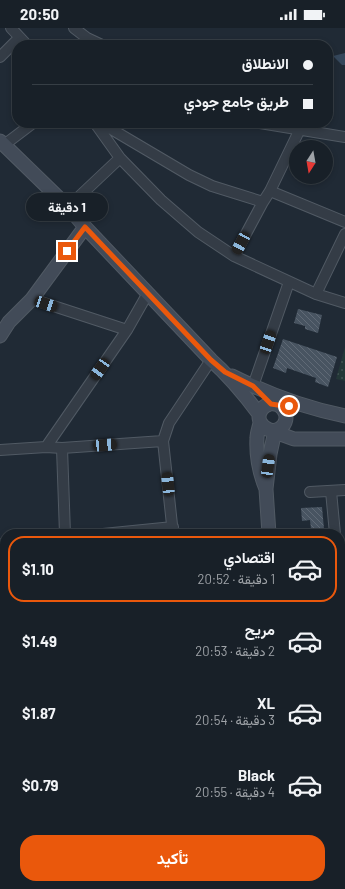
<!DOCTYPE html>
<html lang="ar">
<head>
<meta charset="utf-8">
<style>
  body { margin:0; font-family:Barlow,Vazirmatn,sans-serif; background:#212830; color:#f1f3f6; direction:rtl; height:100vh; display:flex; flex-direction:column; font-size:15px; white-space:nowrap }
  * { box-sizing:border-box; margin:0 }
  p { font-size:13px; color:#9fa3a8 }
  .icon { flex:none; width:22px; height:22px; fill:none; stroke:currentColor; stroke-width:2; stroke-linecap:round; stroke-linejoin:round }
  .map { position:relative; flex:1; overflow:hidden; direction:ltr }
  .details { position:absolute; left:0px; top:501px; width:345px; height:360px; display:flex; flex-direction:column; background:#182028; border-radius:16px 16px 0 0; box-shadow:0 2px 6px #0003,0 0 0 1px #363e45; direction:rtl }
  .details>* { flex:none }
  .top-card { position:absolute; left:12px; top:12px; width:321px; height:88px; border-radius:16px; box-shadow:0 2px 6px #0003,0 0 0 1px #363e45; direction:rtl; display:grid; align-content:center; height:88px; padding:0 20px; background:#182028 }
  .needle { width:26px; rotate:191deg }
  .fabs { position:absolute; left:289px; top:112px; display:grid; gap:8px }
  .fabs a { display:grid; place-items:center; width:44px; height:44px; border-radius:50%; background:#182028; box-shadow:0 2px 6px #0003,0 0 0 1px #363e45; font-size:20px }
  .end { position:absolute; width:18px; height:18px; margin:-9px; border:5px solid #ea580c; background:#fff; box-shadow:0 0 0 2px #fff }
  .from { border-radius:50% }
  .bubble { position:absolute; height:28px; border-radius:14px; background:#182028; box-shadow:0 2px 6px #0003,0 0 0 1px #363e45; font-size:13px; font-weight:700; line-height:28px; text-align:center; direction:rtl }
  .car { position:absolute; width:12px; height:24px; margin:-12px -6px; border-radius:5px; box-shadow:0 0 3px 1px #0007; background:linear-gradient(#222 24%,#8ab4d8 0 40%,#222 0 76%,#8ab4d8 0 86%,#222 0) }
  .top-card b { display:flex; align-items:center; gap:14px; height:38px; font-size:15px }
  .top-card b+b { border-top:1px solid #363e45 }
  .top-card i { width:10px; height:10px; background:#f1f3f6 }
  ul { padding:7px 0 0; list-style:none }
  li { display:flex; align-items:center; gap:12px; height:66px; margin:0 8px 6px; padding:0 12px; border:2px solid transparent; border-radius:16px }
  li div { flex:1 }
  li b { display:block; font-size:15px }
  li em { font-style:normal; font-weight:700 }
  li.active { border-color:#ea580c }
  li>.icon { width:36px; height:36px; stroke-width:1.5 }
  .button { display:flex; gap:8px; margin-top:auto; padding:8px 20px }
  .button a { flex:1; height:46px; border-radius:16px; background:#ea580c; color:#fff; font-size:16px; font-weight:700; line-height:46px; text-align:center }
  .status { display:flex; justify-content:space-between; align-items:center; height:28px; padding:0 20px; background:#182028; direction:ltr }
  .status svg { height:11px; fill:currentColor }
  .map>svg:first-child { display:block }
</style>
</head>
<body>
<div class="status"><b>20:50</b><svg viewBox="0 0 49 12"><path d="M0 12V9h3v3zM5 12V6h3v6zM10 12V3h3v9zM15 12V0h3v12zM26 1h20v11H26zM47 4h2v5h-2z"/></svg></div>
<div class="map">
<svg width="345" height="861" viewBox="0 0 345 861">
  <defs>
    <pattern id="garden-dots" width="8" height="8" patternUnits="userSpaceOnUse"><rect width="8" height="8" fill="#233737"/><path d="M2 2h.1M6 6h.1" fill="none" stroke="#405252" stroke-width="1.8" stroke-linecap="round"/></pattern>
    <pattern id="building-back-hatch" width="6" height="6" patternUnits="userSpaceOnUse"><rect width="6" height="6" fill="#485461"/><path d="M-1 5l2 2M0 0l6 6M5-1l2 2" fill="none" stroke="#606a76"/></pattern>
  </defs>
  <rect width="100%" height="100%" fill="#202a35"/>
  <path fill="url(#garden-dots)" d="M345 319V353L336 351Z"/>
  <path fill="#35475b" d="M345 25V37H342L333 28Z"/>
  <path fill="url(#building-back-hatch)" d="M298 281 322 287 318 305 305 301V298L294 295Z
    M283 311 337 329 328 359 315 354 316 350 287 340 286 345 273 340Z
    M322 479 324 501H311L310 492 302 493 301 480Z"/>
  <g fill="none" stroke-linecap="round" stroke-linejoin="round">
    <defs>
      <path id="street" d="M11 0 27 17
        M74 0 87 10 102 17
        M0 29 19 10
        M95 95 120 130 161 172 198 204 234 228 316 266 345 275
        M101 95 189 147 212 158 263 174
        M260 95 345 109
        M4 117 33 95
        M270 163 345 194
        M68 179 120 130
        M234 228 263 174 270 163 300 101
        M316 266 345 206
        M32 271 127 302
        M253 358 289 254
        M46 419 127 302 148 265
        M62 420 65 506
        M0 422 46 419 62 420 163 413
        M331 463 335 506
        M310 464 345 462
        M103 506 173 499
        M173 506 163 413 169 395 211 332
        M4 515 5 521
        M340 575H345
        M340 583 342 665 345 717
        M0 761 5 760
        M340 804H345
        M0 825H5
        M80 856 81 861
        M201 856V861"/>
      <path id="secondary" d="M0 113 68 179 85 199 211 332C229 348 244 366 259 386
        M0 308 9 294 32 271 85 199
        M232 348C268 366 306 380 345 388
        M260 394C272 413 294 396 283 381 280 377 275 375 270 376 264 377 259 383 259 389 259 391 260 393 260 395 259 400 257 405 257 410 256 428 259 444 266 461
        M277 402 283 407 294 411H345
        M269 506 266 461 270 426 275 403
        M297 856V861"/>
    </defs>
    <use href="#street" stroke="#515a64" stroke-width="12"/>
    <use href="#secondary" stroke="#515a64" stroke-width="15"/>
    <use href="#street" stroke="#343c46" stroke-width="10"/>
    <use href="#secondary" stroke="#424b58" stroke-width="13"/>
  </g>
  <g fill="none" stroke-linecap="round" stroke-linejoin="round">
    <path stroke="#ea580c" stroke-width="5" d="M67 223 85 199 211 332 225 344 253 358 271 376 284 378H289"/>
  </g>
</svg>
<div class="fabs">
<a><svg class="needle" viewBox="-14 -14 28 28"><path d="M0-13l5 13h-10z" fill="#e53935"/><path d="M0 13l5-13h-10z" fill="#9fa3a8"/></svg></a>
</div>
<i class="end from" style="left:289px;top:378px"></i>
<i class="end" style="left:67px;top:223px"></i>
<div class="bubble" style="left:26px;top:165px;width:82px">1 دقيقة</div>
<i class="car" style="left:241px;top:215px;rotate:208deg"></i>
<i class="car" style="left:46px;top:276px;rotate:108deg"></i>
<i class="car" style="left:268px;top:314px;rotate:19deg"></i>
<i class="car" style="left:100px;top:341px;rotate:215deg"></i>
<i class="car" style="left:105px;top:417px;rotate:86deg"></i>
<i class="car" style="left:268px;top:438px;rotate:8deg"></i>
<i class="car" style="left:168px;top:456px;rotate:354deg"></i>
<div class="top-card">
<b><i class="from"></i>الانطلاق</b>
<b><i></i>طريق جامع جودي</b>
</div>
<section class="details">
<ul>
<li class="active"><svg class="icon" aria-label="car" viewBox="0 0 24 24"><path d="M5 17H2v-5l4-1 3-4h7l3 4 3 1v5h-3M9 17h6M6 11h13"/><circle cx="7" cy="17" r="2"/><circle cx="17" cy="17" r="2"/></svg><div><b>اقتصادي</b><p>1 دقيقة · 20:52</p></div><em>$1.10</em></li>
<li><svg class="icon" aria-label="car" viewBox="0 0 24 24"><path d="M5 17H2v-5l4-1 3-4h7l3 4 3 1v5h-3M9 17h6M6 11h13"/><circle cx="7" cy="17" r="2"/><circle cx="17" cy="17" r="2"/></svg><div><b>مريح</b><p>2 دقيقة · 20:53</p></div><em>$1.49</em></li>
<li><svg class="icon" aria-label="car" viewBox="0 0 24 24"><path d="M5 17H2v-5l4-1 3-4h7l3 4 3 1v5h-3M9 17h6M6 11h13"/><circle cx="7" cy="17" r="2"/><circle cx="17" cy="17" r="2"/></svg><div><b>XL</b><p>3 دقيقة · 20:54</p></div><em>$1.87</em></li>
<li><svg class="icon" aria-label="car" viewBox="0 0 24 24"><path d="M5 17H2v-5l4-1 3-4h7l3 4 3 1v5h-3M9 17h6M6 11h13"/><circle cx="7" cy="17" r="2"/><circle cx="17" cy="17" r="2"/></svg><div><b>Black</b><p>4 دقيقة · 20:55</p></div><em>$0.79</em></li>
</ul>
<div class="button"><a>تأكيد</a></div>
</section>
</div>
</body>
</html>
